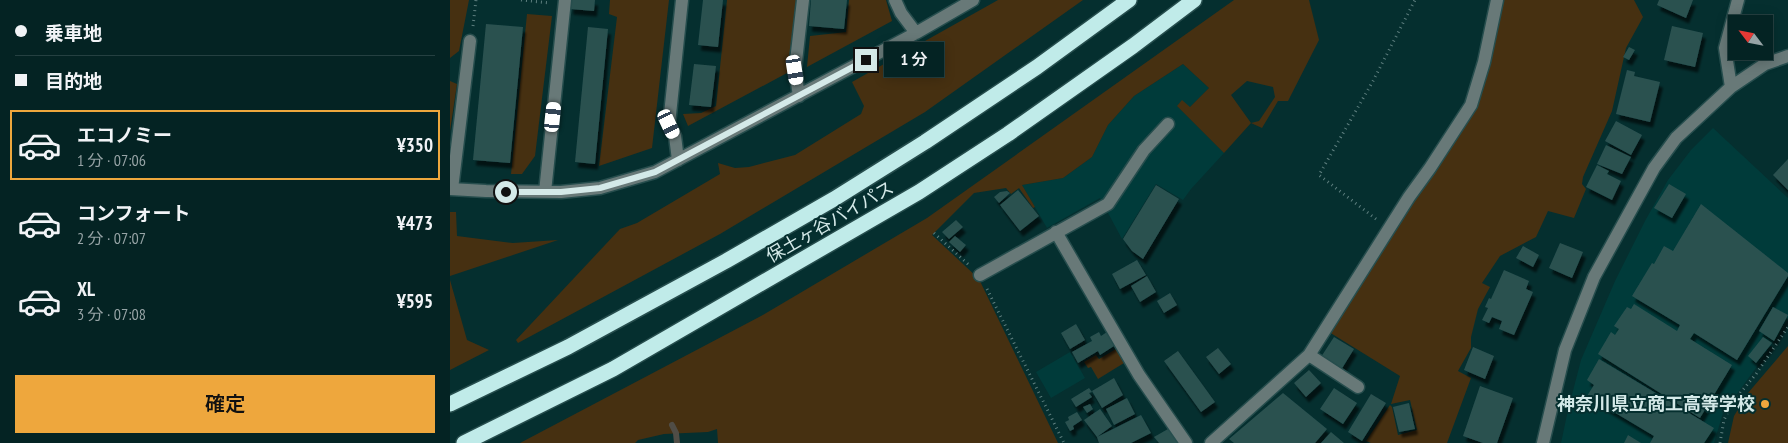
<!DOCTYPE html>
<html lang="ja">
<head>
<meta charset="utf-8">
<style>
  body { margin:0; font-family:"PT Sans Narrow","Noto Sans JP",sans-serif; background:#122f30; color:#f1f3f6; height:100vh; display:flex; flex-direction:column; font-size:19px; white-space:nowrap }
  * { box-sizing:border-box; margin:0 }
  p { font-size:16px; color:#97a4a6 }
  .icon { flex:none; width:28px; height:28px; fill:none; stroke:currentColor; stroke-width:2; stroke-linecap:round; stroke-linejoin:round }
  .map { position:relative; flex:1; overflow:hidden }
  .panel { display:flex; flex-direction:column; background:#042323; width:450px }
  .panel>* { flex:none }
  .guide { display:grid; align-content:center; height:110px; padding:0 15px; background:#042323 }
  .needle { width:32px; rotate:302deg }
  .fabs { position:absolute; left:1278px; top:15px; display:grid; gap:10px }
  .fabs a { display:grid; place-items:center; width:45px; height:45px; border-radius:0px; background:#042323; box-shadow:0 2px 12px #0003,0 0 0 1px #254041; font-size:25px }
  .end { position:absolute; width:22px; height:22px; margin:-11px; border:6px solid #d4e9e8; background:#111; box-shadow:0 0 0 2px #111 }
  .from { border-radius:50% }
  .bubble { position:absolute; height:35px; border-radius:0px; background:#042323; box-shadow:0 2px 12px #0003,0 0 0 1px #254041; font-size:16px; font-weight:600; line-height:35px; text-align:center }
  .car { position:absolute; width:15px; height:30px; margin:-15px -8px; border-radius:6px; box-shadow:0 0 4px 1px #0007; background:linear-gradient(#fff 24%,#345 0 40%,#fff 0 76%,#345 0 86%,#fff 0) }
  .guide b { display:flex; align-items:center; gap:18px; height:48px; font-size:19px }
  .guide b+b { border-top:1px solid #254041 }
  .guide i { width:12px; height:12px; background:#f1f3f6 }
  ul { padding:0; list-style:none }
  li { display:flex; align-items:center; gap:15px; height:70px; margin:0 10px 8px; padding:0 5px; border:2px solid transparent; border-radius:0px }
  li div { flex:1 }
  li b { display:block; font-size:19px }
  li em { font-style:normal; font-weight:600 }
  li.selected { border-color:#eea73d }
  li>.icon { width:45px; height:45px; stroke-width:1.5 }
  .action { display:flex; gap:10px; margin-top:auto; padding:10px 15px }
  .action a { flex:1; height:58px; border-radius:0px; background:#eea73d; color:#111; font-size:20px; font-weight:600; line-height:58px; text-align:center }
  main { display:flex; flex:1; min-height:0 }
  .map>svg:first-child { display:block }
</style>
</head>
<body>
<main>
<section class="panel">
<div class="guide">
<b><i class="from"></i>乗車地</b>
<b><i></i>目的地</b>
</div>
<ul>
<li class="selected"><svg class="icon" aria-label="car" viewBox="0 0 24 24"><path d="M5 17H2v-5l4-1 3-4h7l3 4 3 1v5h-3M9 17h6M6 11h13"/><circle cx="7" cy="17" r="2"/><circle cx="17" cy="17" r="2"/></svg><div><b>エコノミー</b><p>1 分 · 07:06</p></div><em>¥350</em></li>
<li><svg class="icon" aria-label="car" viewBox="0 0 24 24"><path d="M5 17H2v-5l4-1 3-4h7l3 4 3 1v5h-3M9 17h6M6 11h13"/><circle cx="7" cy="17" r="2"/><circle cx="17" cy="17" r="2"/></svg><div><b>コンフォート</b><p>2 分 · 07:07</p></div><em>¥473</em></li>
<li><svg class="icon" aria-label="car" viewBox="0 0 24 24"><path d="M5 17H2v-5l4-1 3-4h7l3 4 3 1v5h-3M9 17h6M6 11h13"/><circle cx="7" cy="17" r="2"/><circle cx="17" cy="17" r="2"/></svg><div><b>XL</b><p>3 分 · 07:08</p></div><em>¥595</em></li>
</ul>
<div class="action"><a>確定</a></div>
</section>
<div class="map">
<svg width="1338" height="443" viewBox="0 0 1338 443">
  <defs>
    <filter id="shadow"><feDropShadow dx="3" dy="5.5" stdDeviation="1" flood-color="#0009"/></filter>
  </defs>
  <rect width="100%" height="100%" fill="#052f2f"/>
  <path fill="#003b3a" d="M733 64 759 88 740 107 727 106 774 153 741 189 733 200 706 184 672 239 650 198 597 228 572 185 613 178 642 157 658 125 684 96Z
    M1263 128 1338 198V320L1308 365 1273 413 1264 443H1111L1118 410 1131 360 1165 281 1195 221 1218 180 1241 150Z
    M620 352 635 378 601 398 586 372Z"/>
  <path fill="#463011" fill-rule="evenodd" d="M0 0H19L9 51 0 58Z
    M160 0H219L202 148 149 166 167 17 159 14Z
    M277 0H348L337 73 238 126 233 114 251 113 266 106Z
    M399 0H436L442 21 357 67 360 36 396 32Z
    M548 0H633L475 112 270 234 68 343 66 340 170 229 187 223 270 174 268 163 285 168 299 167 345 155 411 114 414 106 402 82Z
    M784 0H859L869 40 838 101H828L812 128 801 123 774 153 727 106 732 100 740 107 759 88 733 64 684 96 658 125 642 157 613 178 572 185 585 207 583 208 569 188 561 194 556 188 524 193 482 235 529 279 608 443H268L267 429 258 432 214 434 188 440 185 443H70L311 316 477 218ZM797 81 823 87 825 97 809 121 801 123 781 95Z
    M1050 0H1184L1193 17 1176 48 1162 111 1133 177 1132 184 1136 189 1124 218 1098 211 1086 237 1050 256 1032 283 1040 287 1028 309 1021 337V348L1008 371 1021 378 997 443H921L916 441 940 405 942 407 948 435 967 430 960 400 941 404 950 376 879 332 1024 104Z
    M77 14 102 16 85 156 72 174H61Z
    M0 81 7 84 0 131Z
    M0 212H6L7 236 63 243 108 240 0 276Z
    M0 280 17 340 39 350 0 370Z
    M1338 346V443H1278L1284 416 1298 393Z
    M666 349 674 363 648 379 641 367 638 368 634 362 646 355 649 359Z"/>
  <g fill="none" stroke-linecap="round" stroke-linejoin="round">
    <path stroke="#504d46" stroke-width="6" d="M222 425 226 433 227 443"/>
  </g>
  <path fill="#2a5150" filter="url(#shadow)" d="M121 0H145L144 11 120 9Z
    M253 0H273L268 47 248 45Z
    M361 0H397L394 29 359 26Z
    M1209 0H1243L1236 18 1207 5Z
    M36 24 73 27 60 163 23 160Z
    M1222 26 1253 33 1245 67 1214 60Z
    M138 27 158 29 145 164 125 162Z
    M1179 47 1185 50 1179 60 1173 57Z
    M244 64 266 66 261 107 239 105Z
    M1177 70 1185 72 1184 76 1210 82 1200 122 1166 114Z
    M1166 121 1192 135 1181 155 1155 141Z
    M1156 145 1181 157 1172 174 1147 164Z
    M1338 159V190L1323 175Z
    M1147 165 1159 171 1157 174 1171 181 1162 200 1136 187Z
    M1219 184 1236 194 1222 218 1204 208Z
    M706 185 729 199 693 259 682 251 673 239Z
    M568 190 589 216 570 231 550 205Z
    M557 191 560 193 549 203 544 197 550 192Z
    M1251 204 1338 273V276L1287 360 1244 333 1240 339 1282 365 1250 418 1148 354 1161 332 1165 335 1169 329 1164 326 1177 307 1181 309 1184 304 1227 331 1230 325 1182 296 1202 263 1204 264 1214 246 1223 251Z
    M506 220 513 227 499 239 492 232Z
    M505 236 516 245 510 252 499 242Z
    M1110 243 1133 252 1122 278 1099 268Z
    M1073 246 1089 255 1083 267 1066 258Z
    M687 260 696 275 670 289 662 274Z
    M1054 270 1079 281 1076 289 1083 292 1064 335 1049 329 1052 321 1042 317 1039 323 1032 320 1038 308 1035 307 1039 298 1041 299Z
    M697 276 706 292 690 302 681 286Z
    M720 293 727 305 714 313 707 301Z
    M1323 307 1338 315 1324 341 1309 331Z
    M626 324 635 340 620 349 611 333Z
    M649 332 651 336 657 332 664 346 650 355 648 351 628 363 622 352 642 341 640 337Z
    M884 337 904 349 891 370 871 357Z
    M1313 337 1322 343 1306 363 1298 356Z
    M1023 347 1044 356 1035 379 1014 370Z
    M768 348 781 364 769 374 756 357Z
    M728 351 765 402 751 412 714 361Z
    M1149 359 1264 428 1254 443H1200L1204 436 1137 396 1144 385 1137 380Z
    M859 370 871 383 856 397 844 383Z
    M664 378 673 395 652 408 642 391Z
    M1030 386 1063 398 1047 443H1033L1013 436Z
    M639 388 642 392 639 393 642 397 626 407 621 399Z
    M884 388 907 403 893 424 870 409Z
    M833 393 877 429 865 443H784L779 439Z
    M921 394 936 403 912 441 898 432Z
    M677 398 685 414 664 425 656 409Z
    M959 403 965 429 949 432 943 407Z
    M640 404 643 409 637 413 633 407Z
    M650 409 662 426 647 437 634 420Z
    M627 412 632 420 623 426 624 429 620 431 615 422 619 420 618 417Z
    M691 415 701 433 681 443H649L647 437Z
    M718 429 729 443H709L704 437Z
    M881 432 894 443H871Z
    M1178 435 1191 443H1174Z"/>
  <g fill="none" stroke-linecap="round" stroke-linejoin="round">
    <defs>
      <path id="minor" d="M445 0 451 13 466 33
        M1281 87 1275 48 1288 0
        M349 96 345 70 353 0
        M228 160 225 136 219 124 232 0
        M0 189 36 191 111 192 150 188 205 172 466 33 523 0
        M2 189 20 41
        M95 192 115 0
        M606 232 689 375 736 443
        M530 275 658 204 694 150 718 124
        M859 355 908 387
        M761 443 859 355 878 325 959 197 980 168 1021 105 1034 62 1047 0
        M1093 443 1115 350 1144 277 1204 168 1226 138 1281 87 1315 64 1338 56"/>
      <path id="highway" d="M0 404 118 347 276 261 384 199 475 142 587 67 679 0
        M14 443 163 369 469 192 558 134 683 46 744 0"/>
    </defs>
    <use href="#minor" stroke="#264d4d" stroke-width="15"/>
    <use href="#highway" stroke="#264d4d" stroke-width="18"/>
    <path stroke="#5e7f7f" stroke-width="3" stroke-dasharray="1 4" stroke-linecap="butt" d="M71 0 100 3
      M23 26 26 0
      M926 219 869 175 923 81 965 0
      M484 233 519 265
      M537 289 614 443
      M1270 443 1274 420 1282 403 1306 374 1338 327"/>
    <use href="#minor" stroke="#687978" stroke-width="12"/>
    <use href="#highway" stroke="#c0ebe9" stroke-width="15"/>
  </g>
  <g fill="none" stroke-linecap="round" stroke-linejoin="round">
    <path stroke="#d4e9e8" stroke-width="6" d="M56 192H111L150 188 205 172 416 60"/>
  </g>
  <circle fill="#eea73d" stroke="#052f2f" stroke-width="2" cx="1315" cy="404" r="5"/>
  <g text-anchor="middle" stroke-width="4" stroke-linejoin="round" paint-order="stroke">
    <g font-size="18" fill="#d4e9e8" stroke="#052f2f">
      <text transform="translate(380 222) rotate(-30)" y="6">保土ヶ谷バイパス</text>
    </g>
    <g font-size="18" font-weight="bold" fill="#d4e9e8" stroke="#052f2f" text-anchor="end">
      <text x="1305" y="410">神奈川県立商工高等学校</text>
    </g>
  </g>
</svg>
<div class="fabs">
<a><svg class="needle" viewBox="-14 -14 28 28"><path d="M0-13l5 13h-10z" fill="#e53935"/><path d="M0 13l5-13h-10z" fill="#97a4a6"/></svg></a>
</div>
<i class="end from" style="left:56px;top:192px"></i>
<i class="end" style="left:416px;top:60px"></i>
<div class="bubble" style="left:434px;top:42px;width:60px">1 分</div>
<i class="car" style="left:345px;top:70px;rotate:171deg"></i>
<i class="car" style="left:103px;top:117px;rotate:6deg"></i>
<i class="car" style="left:219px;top:124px;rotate:155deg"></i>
</div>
</main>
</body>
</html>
